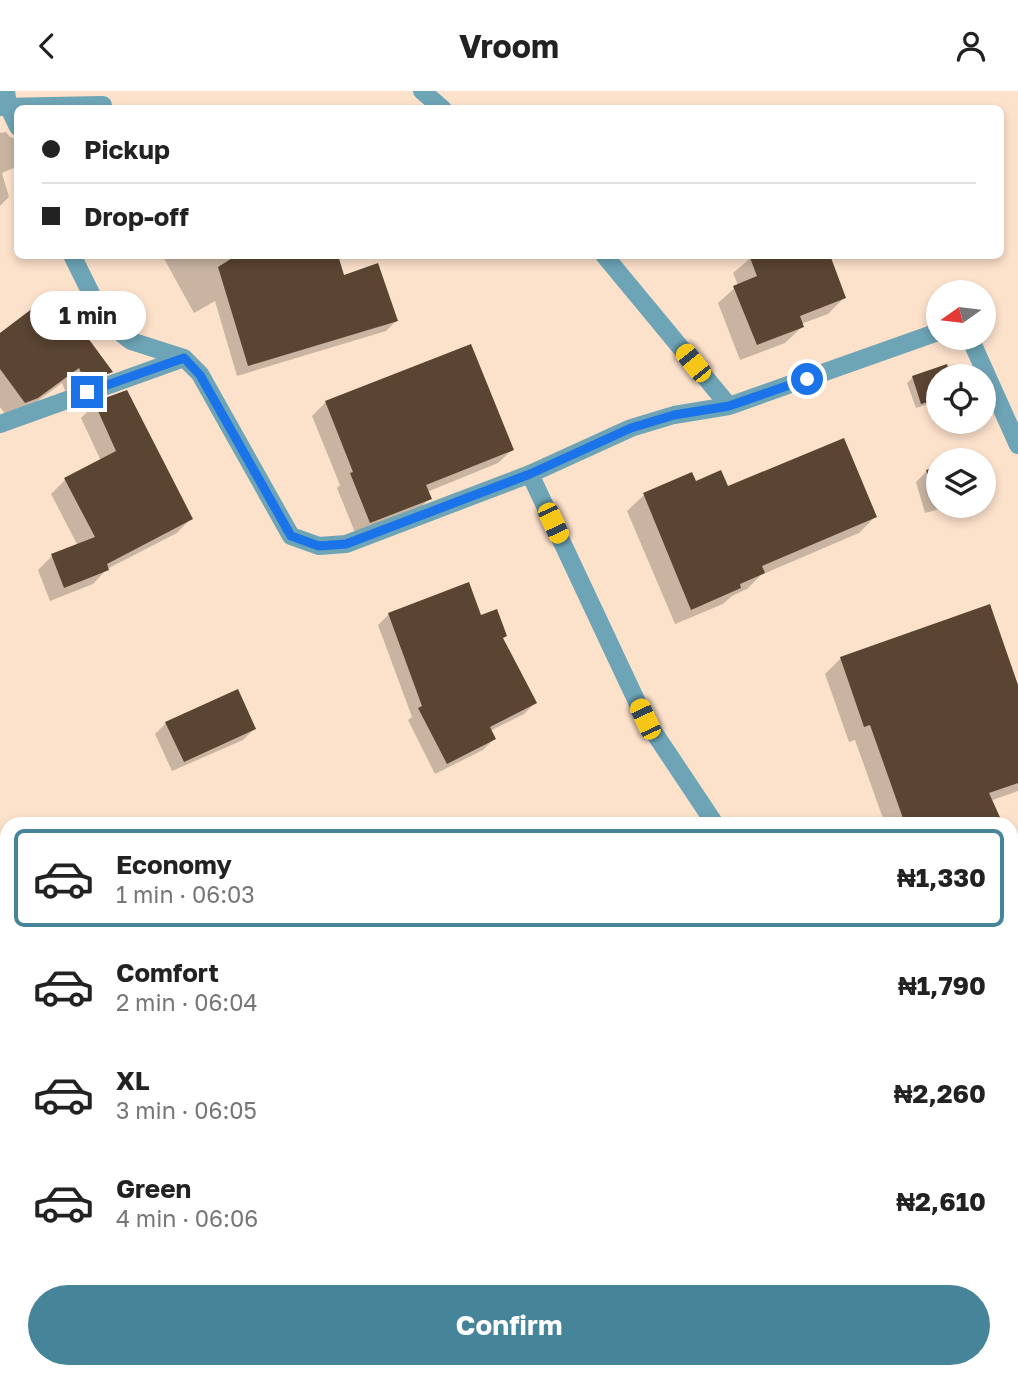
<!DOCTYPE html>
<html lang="en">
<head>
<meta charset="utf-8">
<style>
  body { margin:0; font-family:"Golos Text",sans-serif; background:#f2f2f2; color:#222; height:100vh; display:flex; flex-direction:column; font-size:26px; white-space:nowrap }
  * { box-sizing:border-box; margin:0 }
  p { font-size:23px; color:#767676 }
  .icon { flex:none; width:38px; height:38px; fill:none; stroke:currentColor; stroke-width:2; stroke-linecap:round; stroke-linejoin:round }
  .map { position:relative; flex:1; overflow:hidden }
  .details { position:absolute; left:0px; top:726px; width:1018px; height:562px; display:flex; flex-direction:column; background:#fff; border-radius:21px 21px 0 0; box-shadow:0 4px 10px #0003 }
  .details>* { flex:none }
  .top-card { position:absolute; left:14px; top:14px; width:990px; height:154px; border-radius:10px; box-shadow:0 4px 10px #0003; display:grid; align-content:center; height:154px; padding:0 28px; background:#fff }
  .needle { width:46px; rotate:256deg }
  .controls { position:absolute; left:926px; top:189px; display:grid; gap:14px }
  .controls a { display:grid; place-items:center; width:70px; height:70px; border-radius:50%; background:#fff; box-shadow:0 4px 10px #0003; font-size:35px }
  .end { position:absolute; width:32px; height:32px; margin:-16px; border:9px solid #1a73e8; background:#fff; box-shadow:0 0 0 4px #fff }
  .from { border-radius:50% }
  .bubble { position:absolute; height:49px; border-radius:24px; background:#fff; box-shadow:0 4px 10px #0003; font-size:23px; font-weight:700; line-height:49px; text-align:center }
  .car { position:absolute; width:21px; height:42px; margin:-21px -10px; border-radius:9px; box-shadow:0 0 5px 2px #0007; background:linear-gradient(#f5c518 24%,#345 0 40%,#f5c518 0 76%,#345 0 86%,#f5c518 0) }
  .top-card b { display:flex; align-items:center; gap:24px; height:66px; font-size:26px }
  .top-card b+b { border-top:2px solid #e0e0e0 }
  .top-card i { width:18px; height:18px; background:#222 }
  ul { padding:12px 0 0; list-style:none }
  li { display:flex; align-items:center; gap:21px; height:98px; margin:0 14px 10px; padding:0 14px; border:4px solid transparent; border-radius:10px }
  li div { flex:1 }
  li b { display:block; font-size:26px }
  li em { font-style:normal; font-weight:700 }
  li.current { border-color:#458499 }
  li>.icon { width:63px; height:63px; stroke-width:1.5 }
  .button { display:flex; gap:14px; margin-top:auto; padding:14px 28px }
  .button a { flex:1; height:80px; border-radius:42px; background:#458499; color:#fff; font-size:28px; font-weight:700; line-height:80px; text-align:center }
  header { display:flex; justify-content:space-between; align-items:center; height:91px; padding:0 28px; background:#fff; font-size:32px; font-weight:700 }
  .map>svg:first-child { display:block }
</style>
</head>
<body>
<header><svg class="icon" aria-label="back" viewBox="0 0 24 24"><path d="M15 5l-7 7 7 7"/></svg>Vroom<svg class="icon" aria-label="person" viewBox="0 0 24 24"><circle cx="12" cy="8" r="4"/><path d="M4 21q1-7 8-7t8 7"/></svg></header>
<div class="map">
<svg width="1018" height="1287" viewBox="0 0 1018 1287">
  <rect width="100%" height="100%" fill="#fce1cb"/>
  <path fill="#0003" d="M6 41 10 46 18 49V75L2 82 9 106 0 115V42Z
    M162 164H336L343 186 396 230 386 240 237 285 215 210 194 222Z
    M754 164 844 207 828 223 801 233 802 236 785 252 740 269 718 212 738 194 733 182Z
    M0 244 110 280 94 296 68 306 62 292 20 323 8 327 0 316Z
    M955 273 959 285H938V310L916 317 907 292 913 286Z
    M326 311 512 359 498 372 427 401 430 407 416 421 356 444 337 397 340 394 312 325Z
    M95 313 191 427 177 442 107 478 93 493 50 510 38 479 52 465 78 455 51 403 65 389 101 370 81 327Z
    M974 365 975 369H962Z
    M938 377V415H950L925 422 916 391 927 380Z
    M691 383 695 393 875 426 859 442 761 484 747 498 732 505 723 513 675 533 627 420 644 404Z
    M389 523 480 526 505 545 502 548 535 612 524 623 490 640 494 648 483 659 435 683 408 629 412 626 378 534Z
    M841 567 1018 597V700L990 710 1001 733H885L855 649 849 651 825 583Z
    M166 632 254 638 243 649 172 680 155 643Z
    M1012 756 1018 770V922L1012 926Z
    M1012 945 1018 958V1107L1012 1110Z
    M211 1281H324L318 1287H213Z"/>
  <path fill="#5a4432" d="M237 164H338L344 184 378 172 398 230 248 275 218 176Z
    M749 164H830L846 207 800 225 804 236 757 254 733 195 757 185Z
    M54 201 113 281 85 291 79 277 38 307 25 312 0 278V242Z
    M471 253 514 359 426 394 432 408 370 432 350 382 353 381 325 310Z
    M947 273 951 285H938V308L921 313 912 285Z
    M127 299 193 428 107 473 109 479 64 497 51 463 95 446 64 387 116 360 94 311Z
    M844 347 877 426 762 475 765 482 740 493 741 497 691 519 643 402 692 381 696 390 721 379 728 395Z
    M938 375V412H936L926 379Z
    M469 491 481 524 497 518 507 545 503 547 537 612 490 636 496 648 447 673 418 617 422 615 388 522Z
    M990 513 1018 594V692L989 702 1003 733H905L870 634 864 636 840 566Z
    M238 598 256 638 184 671 165 631Z"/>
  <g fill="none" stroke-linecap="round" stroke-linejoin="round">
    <path stroke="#6da4b6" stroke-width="18" d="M6 0 8 15 18 36
      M422 0 443 18
      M0 16 103 14
      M72 164 104 229 131 250 184 267 200 283 291 445 319 455 346 453 530 383 631 337 674 324 729 315 938 241
      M604 164 729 315
      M970 247 1018 354
      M0 333 184 267
      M530 383 645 628 715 733
      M0 1154 7 1155
      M1012 1272 1018 1268
      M178 1281 181 1287
      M989 1284 995 1281"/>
  </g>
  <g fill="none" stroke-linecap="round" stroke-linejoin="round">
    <path stroke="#1a73e8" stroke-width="9" d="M87 301 184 267 200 284 291 445 319 455 346 453 530 383 631 337 674 324 729 315 807 288"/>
  </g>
</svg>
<div class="controls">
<a><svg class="needle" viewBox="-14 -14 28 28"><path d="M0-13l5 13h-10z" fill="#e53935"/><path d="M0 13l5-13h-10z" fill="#767676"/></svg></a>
<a><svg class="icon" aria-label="locate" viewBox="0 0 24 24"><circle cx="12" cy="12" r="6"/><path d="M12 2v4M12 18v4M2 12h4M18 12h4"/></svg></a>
<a><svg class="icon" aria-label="layers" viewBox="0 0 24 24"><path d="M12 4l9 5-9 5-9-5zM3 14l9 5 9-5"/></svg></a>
</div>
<i class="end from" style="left:807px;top:288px"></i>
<i class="end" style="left:87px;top:301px"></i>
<div class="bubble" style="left:30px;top:200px;width:116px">1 min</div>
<i class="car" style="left:693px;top:272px;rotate:321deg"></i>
<i class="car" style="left:553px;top:432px;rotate:155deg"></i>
<i class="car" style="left:645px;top:628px;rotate:335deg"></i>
<div class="top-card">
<b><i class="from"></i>Pickup</b>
<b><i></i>Drop-off</b>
</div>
<section class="details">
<ul>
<li class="current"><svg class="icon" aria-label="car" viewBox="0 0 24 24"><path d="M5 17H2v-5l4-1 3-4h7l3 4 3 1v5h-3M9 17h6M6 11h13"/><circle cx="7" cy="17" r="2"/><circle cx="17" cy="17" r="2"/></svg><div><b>Economy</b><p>1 min · 06:03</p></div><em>₦1,330</em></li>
<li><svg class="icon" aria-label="car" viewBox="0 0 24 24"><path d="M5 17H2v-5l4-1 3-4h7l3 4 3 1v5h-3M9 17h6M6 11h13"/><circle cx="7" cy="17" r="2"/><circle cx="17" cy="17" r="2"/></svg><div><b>Comfort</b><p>2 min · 06:04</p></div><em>₦1,790</em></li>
<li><svg class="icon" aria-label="car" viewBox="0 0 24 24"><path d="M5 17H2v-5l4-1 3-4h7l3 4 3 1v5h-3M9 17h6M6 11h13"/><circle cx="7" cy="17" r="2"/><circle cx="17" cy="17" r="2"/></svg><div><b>XL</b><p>3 min · 06:05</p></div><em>₦2,260</em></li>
<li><svg class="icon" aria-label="car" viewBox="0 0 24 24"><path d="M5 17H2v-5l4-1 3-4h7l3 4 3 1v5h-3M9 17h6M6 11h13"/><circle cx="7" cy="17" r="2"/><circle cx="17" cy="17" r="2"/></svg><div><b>Green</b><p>4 min · 06:06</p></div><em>₦2,610</em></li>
</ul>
<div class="button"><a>Confirm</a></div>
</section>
</div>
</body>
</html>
